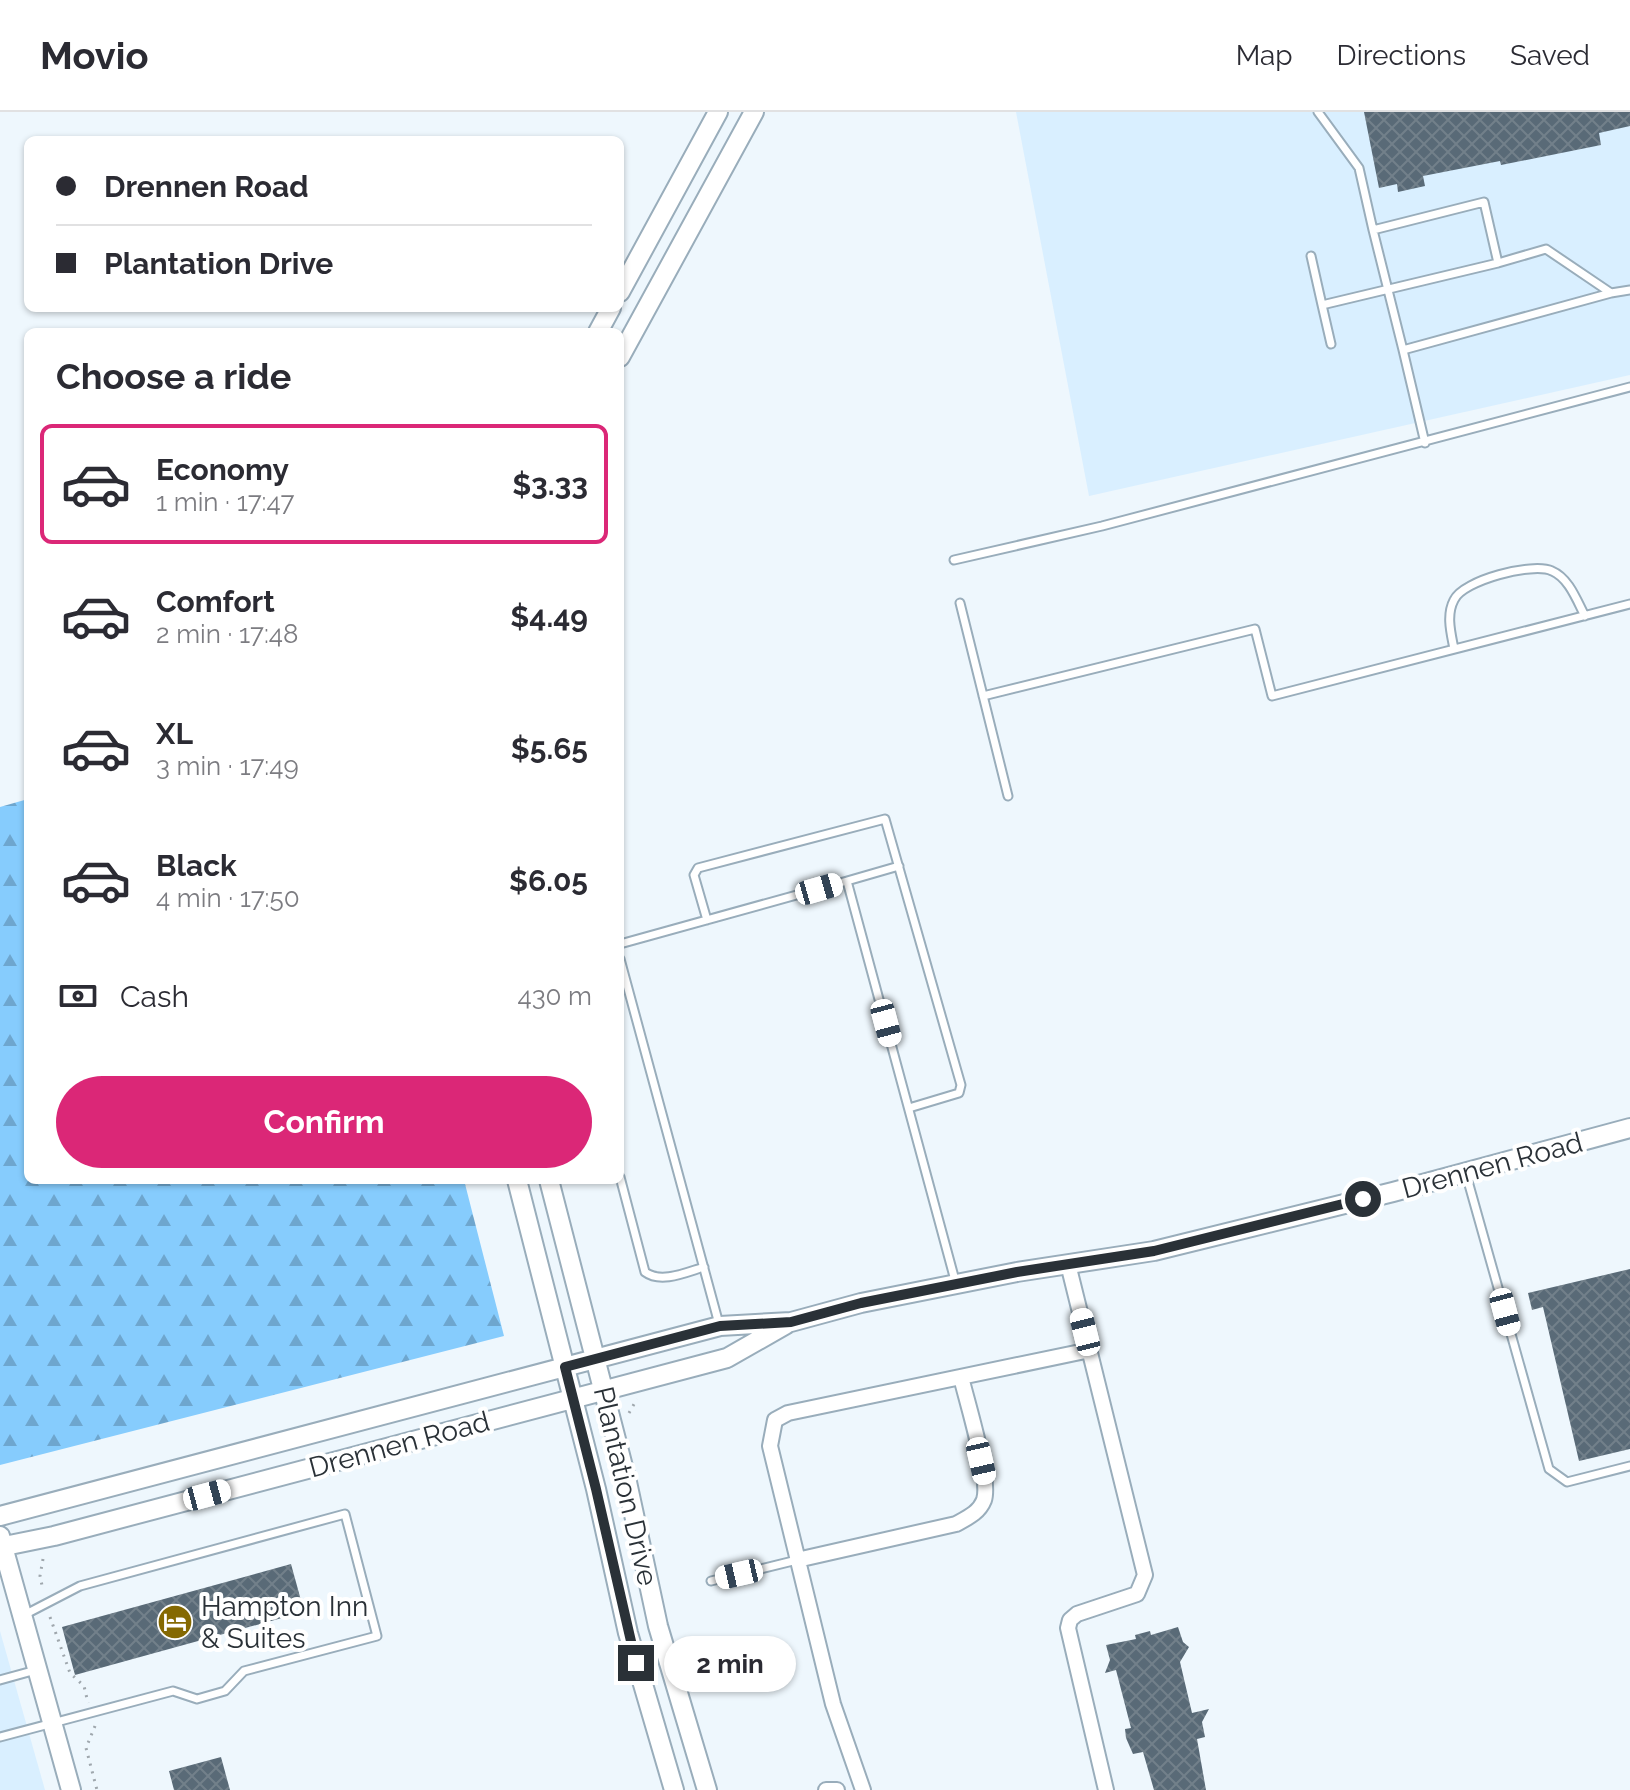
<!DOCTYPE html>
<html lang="en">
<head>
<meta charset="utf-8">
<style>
  body { margin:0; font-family:Raleway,sans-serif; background:#f7f7f7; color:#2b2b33; height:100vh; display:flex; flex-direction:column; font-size:30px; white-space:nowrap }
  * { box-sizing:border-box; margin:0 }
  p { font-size:26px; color:#7c7c81 }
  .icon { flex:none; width:44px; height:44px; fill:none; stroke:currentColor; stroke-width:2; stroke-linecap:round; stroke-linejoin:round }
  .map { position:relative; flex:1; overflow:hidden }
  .panel { position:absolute; left:24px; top:216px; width:600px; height:856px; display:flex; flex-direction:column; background:#fff; border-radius:12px; box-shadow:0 2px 6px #0004 }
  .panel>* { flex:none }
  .top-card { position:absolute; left:24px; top:24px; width:600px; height:176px; border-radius:12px; box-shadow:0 2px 6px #0004; display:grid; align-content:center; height:176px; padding:0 32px; background:#fff }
  .end { position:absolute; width:36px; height:36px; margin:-18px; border:10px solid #2a3137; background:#fff; box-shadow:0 0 0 4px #fff }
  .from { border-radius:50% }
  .bubble { position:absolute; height:56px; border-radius:28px; background:#fff; box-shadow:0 2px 6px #0004; font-size:26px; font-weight:700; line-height:56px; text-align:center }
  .car { position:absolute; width:24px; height:48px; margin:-24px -12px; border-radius:10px; box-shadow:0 0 6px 2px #0007; background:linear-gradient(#fff 24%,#345 0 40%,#fff 0 76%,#345 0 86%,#fff 0) }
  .top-card b { display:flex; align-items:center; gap:28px; height:76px; font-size:30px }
  .top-card b+b { border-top:2px solid #e1e1e2 }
  .top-card i { width:20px; height:20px; background:#2b2b33 }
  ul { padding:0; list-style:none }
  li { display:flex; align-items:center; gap:24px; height:120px; margin:0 16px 12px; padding:0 16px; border:4px solid transparent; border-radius:12px }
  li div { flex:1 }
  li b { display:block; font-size:30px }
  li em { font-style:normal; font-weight:700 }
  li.active { border-color:#db2777 }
  li>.icon { width:72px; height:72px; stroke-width:1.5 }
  h2 { padding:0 32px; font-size:36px; line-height:96px }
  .pay { display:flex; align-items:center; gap:20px; height:88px; padding:0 32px; font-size:30px }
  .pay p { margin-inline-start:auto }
  .action { display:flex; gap:16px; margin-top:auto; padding:16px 32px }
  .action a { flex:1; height:92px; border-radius:48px; background:#db2777; color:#fff; font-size:32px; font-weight:700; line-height:92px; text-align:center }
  header { display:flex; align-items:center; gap:48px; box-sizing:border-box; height:112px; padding:0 40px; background:#fff; border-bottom:2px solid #e1e1e2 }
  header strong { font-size:38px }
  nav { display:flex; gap:44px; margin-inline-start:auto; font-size:28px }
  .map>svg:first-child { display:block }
</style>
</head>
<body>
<header>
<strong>Movio</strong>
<nav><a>Map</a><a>Directions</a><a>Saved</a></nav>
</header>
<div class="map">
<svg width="1630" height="1678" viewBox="0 0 1630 1678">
  <defs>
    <pattern id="forest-firs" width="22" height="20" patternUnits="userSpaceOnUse" patternTransform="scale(2)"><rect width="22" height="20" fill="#86ccfd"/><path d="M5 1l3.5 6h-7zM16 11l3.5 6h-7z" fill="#6ea6ce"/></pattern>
    <pattern id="building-cross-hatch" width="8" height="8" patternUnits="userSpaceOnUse" patternTransform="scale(2)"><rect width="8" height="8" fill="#596a77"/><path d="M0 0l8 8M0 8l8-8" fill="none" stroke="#72808a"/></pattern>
  </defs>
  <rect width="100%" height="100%" fill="#eef7fd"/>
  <path fill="#d9efff" d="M1016 0H1630V263L1089 384Z
    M0 1519 45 1678H0Z"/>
  <path fill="url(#forest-firs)" d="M28 687V1068H464L504 1224 0 1353V695Z"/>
  <path fill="url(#building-cross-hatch)" d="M1364 0H1630V14L1599 21 1601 33 1501 53 1500 49 1423 64 1425 74 1398 80 1397 72 1379 76Z
    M1630 1157V1337L1579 1349 1543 1195 1532 1198 1528 1181Z
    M291 1452 302 1492 286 1496 289 1504 75 1563 62 1515Z
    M1178 1515 1183 1530 1189 1535 1180 1550 1192 1601 1209 1597 1202 1610 1205 1625 1197 1627 1206 1678H1154L1143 1640 1133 1642 1126 1626 1125 1617 1131 1616 1116 1558 1105 1561 1110 1548 1106 1533 1136 1527 1135 1523 1150 1519 1151 1523Z
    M221 1645 230 1678H174L169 1659Z"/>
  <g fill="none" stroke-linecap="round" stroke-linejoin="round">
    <defs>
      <path id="service" d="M1373 118 1403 238
        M1311 144 1322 193 1498 151 1484 90 1373 118 1359 56 1318 0
        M1498 151 1546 137 1611 181
        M1322 193 1331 232
        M1425 331 1403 238 1611 181 1630 178
        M954 448 1102 414 1630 275
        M960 491 1008 684
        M1454 537C1451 521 1446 503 1454 488 1463 468 1533 450 1552 459 1569 466 1577 489 1585 504
        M983 584 1255 517 1272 584 1630 492
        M847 769 899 754
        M707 808 694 763 698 756 885 707 961 973 959 981 909 996
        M620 832 847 769 956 1172
        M620 847 719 1212
        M1466 1062 1549 1357 1567 1370 1630 1354
        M620 1065 645 1160C661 1172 687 1160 704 1155
        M711 1469 797 1448
        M0 1568 36 1558
        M0 1625 173 1579 197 1587 225 1579 244 1559 377 1524 345 1402 80 1474 24 1503"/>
      <path id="minor" d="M1068 1152 1145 1463 1137 1482 1077 1502 1070 1508 1068 1516 1106 1678
        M797 1448 956 1412C967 1406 979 1401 984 1388 991 1367 967 1290 961 1265
        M826 1678H837
        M863 1678 833 1592 770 1334 775 1308 788 1301 1090 1238"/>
      <path id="tertiary" d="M620 180 718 0
        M598 220 611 196
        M620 245 754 0
        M517 1068 596 1377 628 1521 674 1678
        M549 1068 627 1370 658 1514 707 1678
        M0 1404 720 1214 791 1210 861 1191 1017 1160 1154 1139 1393 1080 1630 1016
        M0 1424 71 1678
        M0 1435 54 1424 727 1246 785 1213"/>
    </defs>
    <use href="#service" stroke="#99adbb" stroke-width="11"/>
    <use href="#minor" stroke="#99adbb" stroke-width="18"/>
    <use href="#tertiary" stroke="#99adbb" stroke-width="22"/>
    <path stroke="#9fa7ad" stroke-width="3" stroke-dasharray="2 6" stroke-linecap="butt" d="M629 1301 637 1287
      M43 1447 40 1464 43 1478
      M50 1505 70 1561 84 1574 88 1591
      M95 1614 86 1636 97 1678"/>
    <use href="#service" stroke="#fff" stroke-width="7"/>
    <use href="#minor" stroke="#fff" stroke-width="14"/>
    <use href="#tertiary" stroke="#fff" stroke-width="18"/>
  </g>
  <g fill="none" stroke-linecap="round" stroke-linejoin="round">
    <path stroke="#2a3137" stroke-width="10" d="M636 1551 596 1377 565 1255 720 1214 791 1210 861 1191 1017 1160 1154 1139 1363 1087"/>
  </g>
  <defs>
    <symbol id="hotel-disc" viewBox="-11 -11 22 22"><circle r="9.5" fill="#856902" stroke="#fff"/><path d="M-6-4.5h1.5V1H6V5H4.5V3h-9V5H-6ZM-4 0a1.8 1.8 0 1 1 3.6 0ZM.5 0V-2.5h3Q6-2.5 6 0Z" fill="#fff"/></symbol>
  </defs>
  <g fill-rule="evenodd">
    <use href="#hotel-disc" x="155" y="1490" width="40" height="40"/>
  </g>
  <g text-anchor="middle" stroke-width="8" stroke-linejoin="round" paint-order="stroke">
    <g font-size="28" fill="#2a3137" stroke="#fff">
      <text transform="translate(1492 1053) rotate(-15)" y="10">Drennen Road</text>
      <text transform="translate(399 1332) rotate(-15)" y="10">Drennen Road</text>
      <text transform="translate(626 1374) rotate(77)" y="10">Plantation Drive</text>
    </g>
    <g font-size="28" fill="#2a3137" stroke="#fff" text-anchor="start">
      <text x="201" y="1504">Hampton Inn<tspan x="201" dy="32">&amp; Suites</tspan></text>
    </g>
  </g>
</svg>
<i class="end from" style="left:1363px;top:1087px"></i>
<i class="end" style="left:636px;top:1551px"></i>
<div class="bubble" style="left:664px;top:1524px;width:132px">2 min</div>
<i class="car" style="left:819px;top:777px;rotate:74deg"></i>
<i class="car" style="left:886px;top:911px;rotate:165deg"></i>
<i class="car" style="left:1505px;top:1200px;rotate:165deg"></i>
<i class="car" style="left:1085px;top:1220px;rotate:346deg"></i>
<i class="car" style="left:981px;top:1349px;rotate:167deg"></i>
<i class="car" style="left:207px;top:1383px;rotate:75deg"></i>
<i class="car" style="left:739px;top:1462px;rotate:257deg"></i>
<div class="top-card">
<b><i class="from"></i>Drennen Road</b>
<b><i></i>Plantation Drive</b>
</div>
<section class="panel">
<h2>Choose a ride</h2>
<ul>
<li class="active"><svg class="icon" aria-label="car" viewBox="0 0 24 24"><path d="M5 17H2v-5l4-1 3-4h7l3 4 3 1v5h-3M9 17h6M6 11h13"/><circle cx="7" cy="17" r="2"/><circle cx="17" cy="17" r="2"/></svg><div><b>Economy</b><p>1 min · 17:47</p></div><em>$3.33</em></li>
<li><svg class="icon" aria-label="car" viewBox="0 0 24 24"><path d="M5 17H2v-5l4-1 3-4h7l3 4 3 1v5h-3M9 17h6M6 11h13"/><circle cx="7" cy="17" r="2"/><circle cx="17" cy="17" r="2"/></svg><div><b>Comfort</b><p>2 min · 17:48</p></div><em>$4.49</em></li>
<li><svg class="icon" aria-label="car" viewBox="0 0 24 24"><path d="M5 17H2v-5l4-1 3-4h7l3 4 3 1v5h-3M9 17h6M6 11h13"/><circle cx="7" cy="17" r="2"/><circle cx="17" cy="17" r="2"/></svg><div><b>XL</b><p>3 min · 17:49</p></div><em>$5.65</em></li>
<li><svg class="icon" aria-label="car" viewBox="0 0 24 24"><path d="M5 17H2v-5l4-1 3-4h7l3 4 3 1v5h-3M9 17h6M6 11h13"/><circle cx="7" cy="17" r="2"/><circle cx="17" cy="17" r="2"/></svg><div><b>Black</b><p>4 min · 17:50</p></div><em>$6.05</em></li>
</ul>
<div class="pay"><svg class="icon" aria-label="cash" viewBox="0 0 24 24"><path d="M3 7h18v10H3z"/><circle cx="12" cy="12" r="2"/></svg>Cash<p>430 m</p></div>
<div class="action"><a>Confirm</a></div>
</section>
</div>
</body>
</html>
